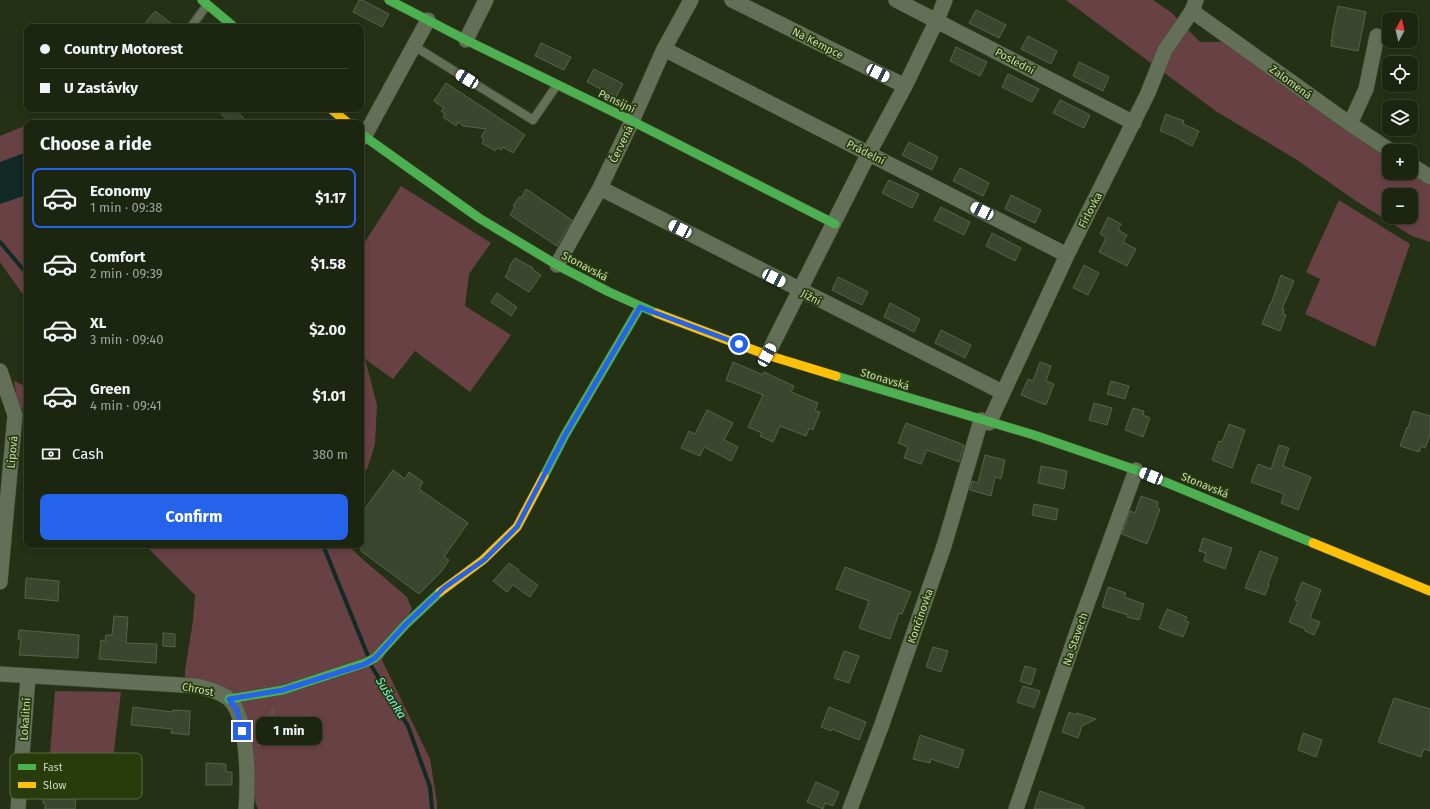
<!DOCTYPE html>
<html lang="en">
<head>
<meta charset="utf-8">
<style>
  body { margin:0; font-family:"Fira Sans",sans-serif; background:#29311e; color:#f1f3f6; height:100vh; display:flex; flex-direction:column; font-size:15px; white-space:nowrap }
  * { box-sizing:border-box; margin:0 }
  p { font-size:13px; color:#a0a59f }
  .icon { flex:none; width:22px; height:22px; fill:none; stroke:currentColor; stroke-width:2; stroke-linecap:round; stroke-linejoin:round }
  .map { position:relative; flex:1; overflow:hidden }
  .drawer { position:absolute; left:24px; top:120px; width:340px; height:428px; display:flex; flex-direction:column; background:#1c2510; border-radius:8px; box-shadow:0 2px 6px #0003,0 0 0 1px #3a4230 }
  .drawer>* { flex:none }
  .hud { position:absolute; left:24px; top:24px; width:340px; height:88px; border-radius:8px; box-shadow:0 2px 6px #0003,0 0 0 1px #3a4230; display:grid; align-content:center; height:88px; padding:0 16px; background:#1c2510 }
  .needle { width:26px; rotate:8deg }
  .tools { position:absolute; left:1382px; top:12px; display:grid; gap:8px }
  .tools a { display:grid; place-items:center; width:36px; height:36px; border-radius:8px; background:#1c2510; box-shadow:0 2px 6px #0003,0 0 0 1px #3a4230; font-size:20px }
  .end { position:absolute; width:18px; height:18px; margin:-9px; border:5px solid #2563eb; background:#fff; box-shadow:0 0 0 2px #fff }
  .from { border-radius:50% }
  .bubble { position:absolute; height:28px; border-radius:8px; background:#1c2510; box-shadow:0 2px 6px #0003,0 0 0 1px #3a4230; font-size:13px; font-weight:700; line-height:28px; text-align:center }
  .car { position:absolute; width:12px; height:24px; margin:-12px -6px; border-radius:5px; box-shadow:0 0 3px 1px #0007; background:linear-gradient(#fff 24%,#345 0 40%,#fff 0 76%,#345 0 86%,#fff 0) }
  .hud b { display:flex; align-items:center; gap:14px; height:38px; font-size:15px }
  .hud b+b { border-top:1px solid #3a4230 }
  .hud i { width:10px; height:10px; background:#f1f3f6 }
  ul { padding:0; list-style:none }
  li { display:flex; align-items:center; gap:12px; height:60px; margin:0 8px 6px; padding:0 8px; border:2px solid transparent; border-radius:8px }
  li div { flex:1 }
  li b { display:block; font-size:15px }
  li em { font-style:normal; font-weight:700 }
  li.selected { border-color:#2563eb }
  li>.icon { width:36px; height:36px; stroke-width:1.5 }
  h2 { padding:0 16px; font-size:18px; line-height:48px }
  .pay { display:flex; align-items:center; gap:10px; height:44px; padding:0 16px; font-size:15px }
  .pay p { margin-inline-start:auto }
  .button { display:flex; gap:8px; margin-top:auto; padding:8px 16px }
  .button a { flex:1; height:46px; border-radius:8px; background:#2563eb; color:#fff; font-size:16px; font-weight:700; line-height:46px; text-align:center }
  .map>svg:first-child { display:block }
</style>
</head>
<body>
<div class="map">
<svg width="1430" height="809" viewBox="0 0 1430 809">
  <rect width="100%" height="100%" fill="#253115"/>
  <path fill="#684144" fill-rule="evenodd" d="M1066 0H1153L1172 13 1200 42H1224L1389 155V173H1411L1430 183V242L1412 236 1359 203 1294 158 1217 112ZM1389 195H1411V217H1389Z
    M27 125V300L0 262V136Z
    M401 186 491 243 469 274 465 306 511 335 470 392 415 351 393 379 365 359 377 405 375 444 368 467 361 477V248Z
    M1339 200 1410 244 1375 347 1305 314 1320 279 1306 272Z
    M14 381 27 387V414L18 405Z
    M145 545H348L360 557 407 597 412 609 382 660 430 759 437 802V809H258L251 791V746L215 684 185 677V670L193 621 195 595Z
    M55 691 121 692 112 768 49 766Z"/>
  <path fill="#112a25" d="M27 152V195L0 204V162Z"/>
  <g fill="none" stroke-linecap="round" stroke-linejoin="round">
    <path stroke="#112a25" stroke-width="4" d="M0 242 27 274
      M323 545 368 656
      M372 667 408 726 430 787 432 809"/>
  </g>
  <path fill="#3b462f" stroke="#566249" d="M359 0H362L389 14 382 27 353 12Z
    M1338 6 1366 12 1358 51 1331 46 1333 28Z
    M976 10 1006 25 999 38 969 23Z
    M155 11 176 27H142Z
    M1028 36 1057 51 1051 64 1021 49Z
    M541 43 571 57 564 70 535 56Z
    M956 47 987 62 980 76 950 61Z
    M1079 62 1109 77 1103 91 1073 76Z
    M594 69 623 84 616 97 587 82Z
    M1008 74 1039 89 1032 102 1002 87Z
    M446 83 525 135 513 153 503 147 501 150 497 148 495 151 482 143 484 139 481 137 486 129 463 126 458 122 456 126 443 117 445 114 441 111 444 108 434 101Z
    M1060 100 1090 115 1084 128 1053 113Z
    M217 109H235L248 123H230Z
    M1166 114 1184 121 1183 124 1199 131 1192 146 1180 140V139L1160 131Z
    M909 142 938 157 932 170 902 155Z
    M960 168 989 183 983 196 953 181Z
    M889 180 919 194 912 208 882 193Z
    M526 189 572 220 557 246 510 215 515 207 513 206 519 197 521 198Z
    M1011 195 1041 210 1035 223 1005 209Z
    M941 207 970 222 964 235 934 220Z
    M1108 217 1121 224 1118 230 1127 235 1123 242 1136 249 1127 266 1099 252 1106 238 1100 234Z
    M992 233 1021 248 1015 261 986 246Z
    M515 258 533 268 532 269 541 275 529 292 505 277 510 268 509 267Z
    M1084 265 1099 273 1088 295 1073 288Z
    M1281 275 1294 281 1282 309H1284L1283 314 1286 315 1280 331 1262 324 1270 304H1271Z
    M838 277 868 292 862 305 832 290Z
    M497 293 517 307 511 316 491 302Z
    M890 303 920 319 914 332 884 317Z
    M941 330 971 345 965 358 935 343Z
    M733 362 763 375 764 372 794 386 791 392 818 403 815 411 820 412 813 430 809 428 806 436 780 426 773 442 760 436 762 433 748 427 763 395 726 380Z
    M1040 362 1051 366 1046 381 1054 384 1046 405 1021 395 1028 379 1033 381Z
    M1111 381 1129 386 1125 399 1107 394Z
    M1094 403 1112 408 1107 425 1089 420Z
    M1133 408 1144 411 1143 415 1150 418 1143 437 1125 430Z
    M707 410 733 423 724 440 738 447 731 461 704 447 700 456 681 448 689 431 695 434Z
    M1413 411 1430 416V435L1425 448 1421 446 1419 452 1400 446 1407 427 1408 428Z
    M906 423 964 445 959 462 927 450 921 464 904 458 908 447 898 443Z
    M1229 424 1245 430 1232 468 1212 460 1219 441 1222 442Z
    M1279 445 1289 448 1283 466 1311 477 1298 510 1281 503 1284 494 1251 482 1258 464 1271 469Z
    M985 455 1005 460 1001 479 995 477 991 496 970 490 972 481 978 483Z
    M1041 466 1067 471 1064 489 1038 483Z
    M393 470 405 479 409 472 423 482 419 489 468 523 444 557 449 560 442 571 419 594 361 551V514Z
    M1141 496 1158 502 1157 507 1160 509 1147 544 1122 534 1130 511 1135 513Z
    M1034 504 1058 509 1056 520 1032 515Z
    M1203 538 1232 548 1225 569 1204 561 1206 553 1199 551Z
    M1260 551 1278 558 1268 584 1269 585 1265 595 1245 588Z
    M509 563 519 570 518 571 538 585 530 597 513 585 507 592 493 581Z
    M845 567 911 592 902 614 899 613 890 639 859 628 869 601 836 589Z
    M26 578 59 581 58 601 25 598Z
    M1302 582 1321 590 1310 618 1320 622 1314 635 1305 631V629L1289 622 1298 601 1295 600Z
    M1108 587 1126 593 1124 597 1144 604 1139 620 1127 617 1128 615 1102 607Z
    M1167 609 1187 617 1185 621 1189 622 1183 637 1159 628Z
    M114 616 128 617 126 643 157 644 156 663 99 659 101 640 105 641 106 635H112Z
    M19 630 79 635 78 658 19 655 21 639H18Z
    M163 633 175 634V647L163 646Z
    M933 647 948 651 941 672 926 667Z
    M844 651 859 656 849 683 834 678Z
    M1025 666 1036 669 1031 685 1020 681Z
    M1023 686 1040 691 1034 708 1017 702Z
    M1394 698 1430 709V751L1424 749 1421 757 1378 742Z
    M133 707 173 712V710L190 711 189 735 171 733 172 729 131 725Z
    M829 707 866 722 859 740 832 729 831 731 821 727Z
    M1069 712 1076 715 1077 713 1096 719 1082 726 1078 738 1062 732Z
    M1303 733 1322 740 1316 757 1298 750Z
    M920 735 964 750 958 768 931 759 930 763 913 759Z
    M206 763 226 764V772H232V785H206Z
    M816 782 839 792 833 806 825 803 823 809 807 802Z
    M44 791 61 792V795L76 796 75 809H45V803H43Z
    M1040 791 1084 807V809H1034Z"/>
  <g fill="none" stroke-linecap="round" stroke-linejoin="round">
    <defs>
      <path id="lane" d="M191 27 207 5
        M414 46 533 120 557 85"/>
      <path id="street" d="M732 0 905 86
        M896 0 1134 123
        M1192 11 1350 124 1391 151
        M466 40 486 0
        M664 49 1067 255
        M1350 124 1366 89 1377 36
        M364 137 428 20
        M1411 165 1430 177
        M600 188 1002 392
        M557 265 600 188 632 121 664 49 691 0
        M767 355 869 153 905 86 937 20 945 0
        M0 371 15 415 0 582
        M989 423 1067 255 1148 93 1165 50 1192 11 1196 0
        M0 674 197 686C208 689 218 691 228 698 249 715 248 784 246 809
        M18 809 28 677
        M850 809 881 727 944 546 981 420
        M1016 809 1078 629 1136 470"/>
      <path id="fast" d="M202 0 234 27
        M389 0 466 40 632 121 835 224
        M361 134 479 218 557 265 609 292 656 313
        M836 376 1034 435 1136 470 1313 543
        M544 476 565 435 640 307
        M229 699 283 690 365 663 375 658 406 624 440 592"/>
      <path id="slow" d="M331 109 348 123
        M656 313 767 355 836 376
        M1313 543 1430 591
        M440 592 483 560 517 527 544 476"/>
    </defs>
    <use href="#lane" stroke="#414b35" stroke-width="10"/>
    <use href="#street" stroke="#414b35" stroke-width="16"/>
    <use href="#fast" stroke="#414b35" stroke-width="10"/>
    <use href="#slow" stroke="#414b35" stroke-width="10"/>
    <path stroke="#5c6750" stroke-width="2.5" stroke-dasharray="3 2" stroke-linecap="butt" d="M259 746 265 727 274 708"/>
    <use href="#lane" stroke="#636f56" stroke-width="8"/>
    <use href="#street" stroke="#636f56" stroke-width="15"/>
    <use href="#fast" stroke="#4caf50" stroke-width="9"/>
    <use href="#slow" stroke="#ffc107" stroke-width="9"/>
  </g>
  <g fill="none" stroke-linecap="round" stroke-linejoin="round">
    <path stroke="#2563eb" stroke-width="5" d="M242 731 237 710 229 699 283 690 365 664 375 658 406 624 444 588 484 560 517 527 565 435 640 307 739 344"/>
  </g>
  <g text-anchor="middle" stroke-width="3.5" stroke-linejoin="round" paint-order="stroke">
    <g font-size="11" fill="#c7d9b7" stroke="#273c0a">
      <text transform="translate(818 43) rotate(27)" y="4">Na Kempce</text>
      <text transform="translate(1015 61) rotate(28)" y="4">Poslední</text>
      <text transform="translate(1291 82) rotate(36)" y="4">Zalomená</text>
      <text transform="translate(617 101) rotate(26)" y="4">Pensijní</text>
      <text transform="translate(621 144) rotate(-64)" y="4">Červená</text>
      <text transform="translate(866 152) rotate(27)" y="4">Prádelní</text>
      <text transform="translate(1090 210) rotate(-63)" y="4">Firlovka</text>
      <text transform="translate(585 266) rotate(28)" y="4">Stonavská</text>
      <text transform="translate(811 297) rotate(27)" y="4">Jižní</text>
      <text transform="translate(885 379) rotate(17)" y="4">Stonavská</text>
      <text transform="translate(12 452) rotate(-85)" y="4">Lipová</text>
      <text transform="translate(1205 485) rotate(22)" y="4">Stonavská</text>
      <text transform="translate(920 616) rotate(-71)" y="4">Končinovka</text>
      <text transform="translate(1075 639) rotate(-71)" y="4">Na Stavech</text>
      <text transform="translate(198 689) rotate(11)" y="4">Chrost</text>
      <text transform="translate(25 719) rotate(-86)" y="4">Lokalitní</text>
    </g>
    <g font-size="12" font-style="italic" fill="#7af5ee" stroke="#273c0a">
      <text transform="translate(391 698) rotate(58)" y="4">Sušanka</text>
    </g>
  </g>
  <rect x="10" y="753" width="132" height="46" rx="6" fill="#273c0a" stroke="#576b3e" stroke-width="1"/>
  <rect x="18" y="764" width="18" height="6" fill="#4caf50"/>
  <rect x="18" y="782" width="18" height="6" fill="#ffc107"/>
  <g font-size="11" fill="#c7d9b7">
    <text x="43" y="771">Fast</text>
    <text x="43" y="789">Slow</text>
  </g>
</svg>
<div class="tools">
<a><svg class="needle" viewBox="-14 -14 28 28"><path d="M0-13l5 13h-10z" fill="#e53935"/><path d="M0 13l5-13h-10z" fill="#a0a59f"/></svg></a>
<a><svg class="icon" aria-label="locate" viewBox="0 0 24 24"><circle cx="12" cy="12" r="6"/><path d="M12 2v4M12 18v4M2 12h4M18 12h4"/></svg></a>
<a><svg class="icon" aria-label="layers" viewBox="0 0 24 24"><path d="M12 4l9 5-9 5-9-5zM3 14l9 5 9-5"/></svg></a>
<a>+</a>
<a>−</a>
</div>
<i class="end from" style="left:739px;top:344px"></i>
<i class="end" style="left:242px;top:731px"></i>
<div class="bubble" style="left:256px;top:717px;width:66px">1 min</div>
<i class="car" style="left:878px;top:73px;rotate:117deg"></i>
<i class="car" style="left:467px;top:79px;rotate:302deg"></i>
<i class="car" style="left:982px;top:211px;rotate:297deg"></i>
<i class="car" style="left:680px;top:229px;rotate:297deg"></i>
<i class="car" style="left:774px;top:278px;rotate:117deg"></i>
<i class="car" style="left:767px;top:355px;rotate:28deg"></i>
<i class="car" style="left:1151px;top:476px;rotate:292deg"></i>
<div class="hud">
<b><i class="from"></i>Country Motorest</b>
<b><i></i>U Zastávky</b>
</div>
<section class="drawer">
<h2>Choose a ride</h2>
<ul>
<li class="selected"><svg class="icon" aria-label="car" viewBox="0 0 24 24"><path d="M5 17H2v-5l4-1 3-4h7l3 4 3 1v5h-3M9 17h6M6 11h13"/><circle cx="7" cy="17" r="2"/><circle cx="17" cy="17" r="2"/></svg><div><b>Economy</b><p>1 min · 09:38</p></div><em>$1.17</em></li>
<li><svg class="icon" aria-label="car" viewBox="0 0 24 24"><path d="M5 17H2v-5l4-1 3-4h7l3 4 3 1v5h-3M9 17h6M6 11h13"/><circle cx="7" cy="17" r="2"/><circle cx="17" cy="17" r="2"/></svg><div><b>Comfort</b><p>2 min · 09:39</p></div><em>$1.58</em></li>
<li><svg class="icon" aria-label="car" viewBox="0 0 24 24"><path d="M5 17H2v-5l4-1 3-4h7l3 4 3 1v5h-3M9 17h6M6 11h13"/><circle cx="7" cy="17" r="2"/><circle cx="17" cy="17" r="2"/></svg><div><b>XL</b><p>3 min · 09:40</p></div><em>$2.00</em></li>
<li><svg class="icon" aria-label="car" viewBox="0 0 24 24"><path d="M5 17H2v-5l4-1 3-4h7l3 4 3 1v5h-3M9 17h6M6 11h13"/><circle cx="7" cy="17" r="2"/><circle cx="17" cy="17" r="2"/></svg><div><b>Green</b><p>4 min · 09:41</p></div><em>$1.01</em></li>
</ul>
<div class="pay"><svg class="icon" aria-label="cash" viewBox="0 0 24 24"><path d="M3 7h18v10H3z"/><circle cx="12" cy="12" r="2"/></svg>Cash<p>380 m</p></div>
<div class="button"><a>Confirm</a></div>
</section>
</div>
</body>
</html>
